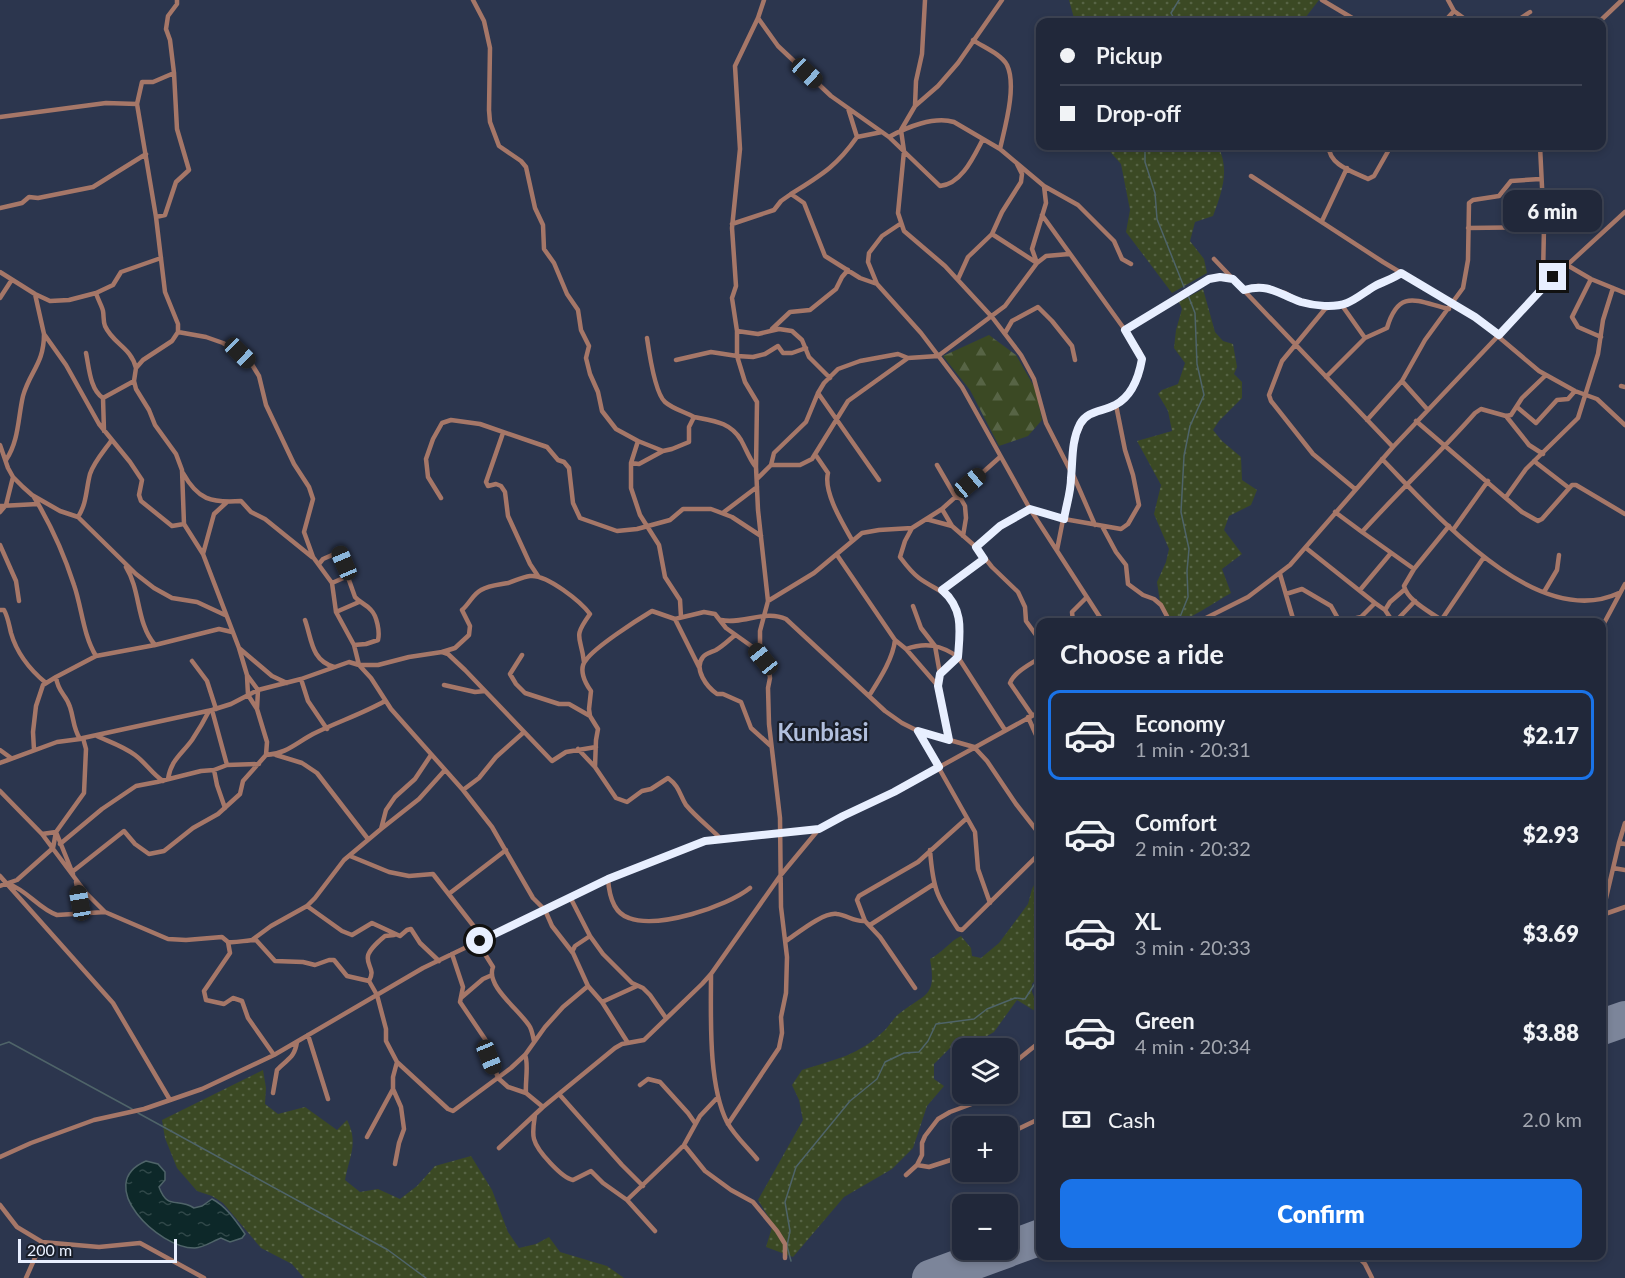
<!DOCTYPE html>
<html lang="en">
<head>
<meta charset="utf-8">
<style>
  body { margin:0; font-family:Lato,sans-serif; background:#293042; color:#f1f3f6; height:100vh; display:flex; flex-direction:column; font-size:22px; white-space:nowrap }
  * { box-sizing:border-box; margin:0 }
  p { font-size:20px; color:#a2a6af }
  .icon { flex:none; width:33px; height:33px; fill:none; stroke:currentColor; stroke-width:2; stroke-linecap:round; stroke-linejoin:round }
  .map { position:relative; flex:1; overflow:hidden }
  .sheet { position:absolute; left:1036px; top:618px; width:570px; height:642px; display:flex; flex-direction:column; background:#21283a; border-radius:12px; box-shadow:0 3px 9px #0003,0 0 0 2px #3e4454 }
  .sheet>* { flex:none }
  .banner { position:absolute; left:1036px; top:18px; width:570px; height:132px; border-radius:12px; box-shadow:0 3px 9px #0003,0 0 0 2px #3e4454; display:grid; align-content:center; height:132px; padding:0 24px; background:#21283a }
  .controls { position:absolute; left:952px; top:1038px; display:grid; gap:12px }
  .controls a { display:grid; place-items:center; width:66px; height:66px; border-radius:12px; background:#21283a; box-shadow:0 3px 9px #0003,0 0 0 2px #3e4454; font-size:30px }
  .scale { position:absolute; left:18px; bottom:15px; width:159px; box-sizing:border-box; padding-left:6px; border:3px solid #e8efff; border-top:0; font-size:16px; line-height:21px; white-space:nowrap; color:#e8efff; -webkit-text-stroke:4px #191e29; paint-order:stroke }
  .end { position:absolute; width:27px; height:27px; margin:-14px; border:8px solid #e8efff; background:#111; box-shadow:0 0 0 3px #111 }
  .from { border-radius:50% }
  .bubble { position:absolute; height:42px; border-radius:12px; background:#21283a; box-shadow:0 3px 9px #0003,0 0 0 2px #3e4454; font-size:20px; font-weight:800; line-height:42px; text-align:center }
  .car { position:absolute; width:18px; height:36px; margin:-18px -9px; border-radius:8px; box-shadow:0 0 4px 2px #0007; background:linear-gradient(#222 24%,#8ab4d8 0 40%,#222 0 76%,#8ab4d8 0 86%,#222 0) }
  .banner b { display:flex; align-items:center; gap:21px; height:57px; font-size:22px }
  .banner b+b { border-top:2px solid #3e4454 }
  .banner i { width:15px; height:15px; background:#f1f3f6 }
  ul { padding:0; list-style:none }
  li { display:flex; align-items:center; gap:18px; height:90px; margin:0 12px 9px; padding:0 12px; border:3px solid transparent; border-radius:12px }
  li div { flex:1 }
  li b { display:block; font-size:22px }
  li em { font-style:normal; font-weight:800 }
  li.current { border-color:#1a73e8 }
  li>.icon { width:54px; height:54px; stroke-width:1.5 }
  h2 { padding:0 24px; font-size:27px; line-height:72px }
  .pay { display:flex; align-items:center; gap:15px; height:66px; padding:0 24px; font-size:22px }
  .pay p { margin-inline-start:auto }
  .action { display:flex; gap:12px; margin-top:auto; padding:12px 24px }
  .action a { flex:1; height:69px; border-radius:12px; background:#1a73e8; color:#fff; font-size:24px; font-weight:800; line-height:69px; text-align:center }
  .map>svg:first-child { display:block }
</style>
</head>
<body>
<div class="map">
<svg width="1625" height="1278" viewBox="0 0 1625 1278">
  <defs>
    <pattern id="grass-dots" width="8" height="8" patternUnits="userSpaceOnUse" patternTransform="scale(1.5)"><rect width="8" height="8" fill="#3b4924"/><path d="M2 2h.1M6 6h.1" fill="none" stroke="#576445" stroke-width="1.8" stroke-linecap="round"/></pattern>
    <pattern id="forest-firs" width="22" height="20" patternUnits="userSpaceOnUse" patternTransform="scale(1.5)"><rect width="22" height="20" fill="#3b4924"/><path d="M5 1l3.5 6h-7zM16 11l3.5 6h-7z" fill="#576445"/></pattern>
    <pattern id="water-ripples" width="26" height="14" patternUnits="userSpaceOnUse" patternTransform="scale(1.5)"><rect width="26" height="14" fill="#0d2829"/><path d="M2 4q2-2 4 0t4 0M15 11q2-2 4 0t4 0" fill="none" stroke="#304849"/></pattern>
  </defs>
  <rect width="100%" height="100%" fill="#2c364e"/>
  <path fill="url(#grass-dots)" d="M1069 0H1319L1302 22H1075Z
    M1105 146H1218C1230 170 1222 192 1213 216L1195 222 1190 241 1204 259 1207 273 1172 293 1126 232 1130 210 1121 164Z
    M1203 289 1215 332 1223 341 1233 344 1237 367 1234 374 1242 382V398L1219 421 1213 430 1222 441 1241 457 1242 480 1257 490 1251 505 1229 516 1224 530 1242 554 1222 569 1231 593C1216 601 1188 622 1173 622L1160 602 1157 582 1166 562 1169 549 1154 514 1161 485 1137 441 1172 431 1168 411 1158 394 1162 390 1178 384 1185 363 1174 348 1176 330 1182 309 1179 302Z
    M1041 871V974L1032 984V992L1038 1006 1035 1011 1017 1000 994 1032 968 1047 950 1048 934 1064V1079L944 1086 927 1106 913 1148 892 1169 844 1197 793 1257 766 1247 773 1224 758 1200 803 1120 799 1100 792 1085 802 1070C836 1059 858 1056 885 1030 890 1025 894 1017 900 1013 925 993 937 998 930 959 942 953 950 941 961 936L971 948 972 956 981 958 999 943 1028 904 1032 889Z
    M263 1070 266 1088 265 1104 278 1114 305 1107 337 1130 347 1120C359 1143 349 1157 345 1180L360 1192 378 1189 400 1199 417 1186 435 1166 471 1156 492 1190 508 1232 519 1248 536 1244 549 1237 560 1252 607 1266 624 1278H304L292 1264 261 1248 223 1203 212 1196 197 1191 177 1168 165 1138 162 1120Z"/>
  <path fill="url(#forest-firs)" d="M989 335 1016 355 1036 390 1042 420 1028 436 999 446 970 390 943 356Z"/>
  <path fill="url(#water-ripples)" stroke="#4f6469" stroke-width="1.5" d="M146 1161 158 1164 165 1172V1180L159 1187C168 1211 177 1197 194 1208L202 1206 212 1199C226 1206 236 1221 245 1234L242 1238 230 1242 221 1238C213 1241 203 1248 195 1248 159 1249 92 1184 146 1161Z"/>
  <g fill="none" stroke-linecap="round" stroke-linejoin="round">
    <path stroke="#4f6469" stroke-width="1.5" d="M1176 22 1171 13 1179 0
      M1145 146V162L1155 193 1157 219 1184 287
      M1180 622V617L1188 597 1187 571 1189 549 1181 512 1184 456 1190 426 1204 395 1197 364 1195 313 1188 295
      M0 1045 9 1042 132 1109
      M138 1113 388 1250 426 1278
      M791 1261 787 1246 790 1231 785 1202 796 1167 850 1101 877 1079 885 1062 904 1053 919 1052 928 1041 936 1024 974 1019 987 1009 1015 998 1025 999 1041 974"/>
    <path stroke="#7c859a" stroke-width="36" d="M1602 1027 1625 1019
      M1008 1249 1041 1237
      M930 1278 1006 1250"/>
    <path stroke="#a67768" stroke-width="4.5" d="M473 0 484 21 490 48 489 110 490 122 499 146 521 161 526 167 535 208 543 225 544 249 554 263 567 294 578 310 581 330 589 346 586 358 590 374 598 392 602 411 616 429 638 441 663 451 672 449 689 442V427L694 417C714 421 730 422 741 440 746 449 749 458 755 466
      M1002 0 958 63 938 86 915 106 901 130 904 151 898 213 904 231 945 266 992 317 1021 355 1034 379 1046 423 1072 474 1057 550
      M1322 0 1359 22
      M1448 0 1454 11 1469 22
      M758 18 778 46 831 96 889 137 940 186C962 184 974 156 983 139
      M1444 22 1454 11
      M1515 22 1530 12
      M1599 22 1622 0
      M973 40C983 47 1001 54 1007 65 1017 86 1005 127 1000 149
      M137 104 142 82H153L174 73
      M915 106 916 81 922 54 925 0
      M848 108 857 137
      M0 117 106 103 137 104 156 217 165 292 178 324V332L172 341 143 360 136 368 134 381 136 389 149 410 155 425 176 454 182 470 184 524
      M889 137C907 127 934 116 954 122L1000 149 1044 186 1046 203 1032 249 1037 263
      M1329 146C1328 165 1354 172 1368 179L1374 176 1391 146
      M1251 176 1383 262 1475 317 1539 371 1575 391 1597 399 1625 425
      M1044 186 1078 205 1114 241 1122 259 1131 264
      M791 194C821 175 836 167 857 137L882 132
      M0 208 22 203 29 197 38 198 93 187 146 154
      M1042 215 1125 330 1140 352 1142 359 1139 376 1128 395 1116 405 1086 416 1073 442 1071 470 1095 525
      M156 217 165 215 176 182 189 170 177 129 174 73 170 40 166 29 168 16 177 4V0
      M1322 221 1347 168
      M732 224 774 210 781 201 791 194 804 203 825 256 860 278 877 284
      M900 224 882 236 869 253 868 262 877 284 921 333 962 387 1030 509 1103 622
      M1468 228 1544 227
      M992 234 1002 212 1021 182 1022 174 1017 164
      M1214 259 1393 447
      M1567 265 1591 279 1625 293
      M0 272 35 294 44 334 66 365 99 424 130 462 142 480 139 495 141 501 172 526 184 524 203 554 239 648 247 675 258 690 257 709 267 742 266 755 243 781 240 794 218 814 193 828 164 851 149 854 135 844 124 831 72 872
      M958 279 968 257 992 234 1037 263
      M1591 279 1572 317 1578 327 1601 337
      M1243 290 1258 286 1285 293 1299 301 1315 305 1329 306
      M1540 290 1625 212
      M96 293C98 300 102 306 103 311 104 316 103 321 105 326 113 344 131 347 136 368
      M35 294 50 301 69 300 96 293 113 285 121 272 161 258
      M0 298 11 281
      M1341 304 1365 338
      M772 329 790 312 810 310 836 289 842 277 848 270
      M1125 330 1209 279 1220 277 1233 279
      M737 331 758 334 779 329 792 331 802 340 809 357 830 378
      M178 332 206 337 223 343 240 353 251 363 259 376 266 405 294 464 309 487 313 499 304 532 313 557 332 583 336 612 354 645 359 665 371 678 391 709 463 790 492 827 533 898 545 910 552 926 573 953 588 986 602 1002 628 1043
      M1005 333 1012 321 1038 307 1052 321 1072 346 1075 360
      M647 338C649 352 655 393 665 402 673 409 685 412 694 417
      M86 353C89 367 90 390 103 398
      M676 360 711 352 737 356 753 357 765 354 778 346 783 353H792L806 348
      M1326 377 1365 338 1387 328C1399 287 1418 302 1449 309
      M1621 386 1625 387
      M818 393 879 480
      M1517 407 1536 423 1557 400 1568 399 1575 391
      M1427 409 1402 381 1425 340 1463 288 1468 260 1469 203 1473 200 1499 196 1511 181 1540 179
      M1506 416 1529 445 1543 454
      M1367 420 1402 381
      M1416 421 1522 512 1538 521 1542 519 1572 485H1576L1625 514
      M104 431 103 398 134 381
      M503 433 486 482 488 486 496 484 501 486 505 492 508 516 530 564 538 576
      M638 441 631 463V488L640 515 659 545 665 577 680 600 681 617
      M0 445 8 468 13 477 23 487 32 495 60 511 78 517 136 574 154 588 172 598 197 602 225 615
      M815 454 828 473C823 492 843 524 852 540
      M1382 459C1434 512 1536 632 1619 593
      M6 460C19 441 18 417 23 396 30 371 44 364 44 334
      M1534 461 1569 488
      M631 463 639 464 663 451
      M771 465H800L812 459 848 401 908 358 938 356 1005 306 1037 263 1046 256 1069 254
      M937 465 955 496 961 499 965 506 966 518 963 536
      M183 473C198 500 211 503 241 501L251 512 265 519 312 557
      M757 479 771 465 774 453 806 422 818 393 824 383 838 369 860 361 898 354 908 358
      M1355 489 1313 454 1271 401 1269 395 1282 361 1325 309 1335 305 1346 304 1374 286 1401 273
      M34 497C51 525 64 554 74 585 82 608 83 635 96 656
      M1506 497 1526 469 1578 418 1598 354 1603 320 1613 288
      M441 498 428 477 426 459 433 439 442 423 451 420 480 424 547 447 558 460 564 462 569 468 573 503 580 518 617 531 637 529 670 520 683 509H711L732 517 761 536
      M0 506 38 504
      M942 509 952 526 976 547C992 532 1009 518 1030 509L1064 519 1121 529 1128 524 1139 505 1133 475 1125 450 1116 405
      M0 512 6 505 13 477
      M724 512 757 487
      M1335 512 1362 532C1399 491 1439 454 1475 413L1481 409 1506 416 1511 415 1522 398 1546 375
      M78 517C87 503 86 489 90 474 94 462 104 451 111 441
      M926 519 952 526
      M1102 526 1116 552 1126 565 1128 584 1143 595 1154 599 1161 605 1170 622
      M912 528 905 541 900 557C906 565 911 572 919 578 938 592 954 592 960 619 962 631 959 645 958 657L940 674 938 686
      M1453 530 1488 481
      M1362 532 1414 569
      M0 545 16 581 19 601
      M976 547 992 567 1018 592 1025 607 1026 621 1041 642
      M1306 548 1375 603
      M203 554 214 514 227 502
      M837 555 895 640 906 649 938 686 949 740
      M319 564 323 559 339 552 355 597C360 603 366 604 371 610 377 616 380 632 378 640L366 644 354 645
      M126 567C141 591 136 623 155 645
      M1280 574 1294 622
      M332 583 348 576
      M942 590 984 559
      M1360 590 1391 553
      M1544 592 1557 570 1559 555
      M1286 594 1302 589 1331 606 1340 622 1361 617 1375 603 1385 610 1390 602 1404 590
      M768 601 814 573 862 533 879 530 912 528 942 509 1000 457
      M913 606 921 628 935 646 940 674
      M0 610H4C8 617 9 625 11 633 17 654 29 669 46 683
      M1385 610 1393 622
      M336 612 359 602
      M675 619 699 667
      M305 620C312 640 311 660 334 667
      M721 620C743 625 765 609 786 619L885 711 902 723 918 731 974 747 987 761 1016 804 1041 836
      M1441 620C1429 611 1408 601 1404 586L1414 569 1449 526
      M1073 622 1072 612 1086 598
      M1198 622 1248 597 1290 565 1393 447 1516 317 1540 290 1543 276 1544 227 1540 146
      M1395 622 1415 601
      M1440 622 1484 557
      M1602 627 1625 584
      M735 635C729 640 723 646 716 650 712 652 706 653 703 657 693 669 707 687 717 694H723L741 702 751 728 771 746
      M239 648 272 676 287 683
      M906 649C926 642 941 645 958 657L1005 730
      M442 652 455 648 469 635 470 626 462 610C470 603 473 594 481 590 490 585 498 585 508 583 515 581 522 577 530 576 547 574 581 602 590 614 572 639 581 635 584 662
      M522 655 510 674 516 684 525 693 559 704H569L590 716
      M192 661 207 681 216 709
      M247 676 248 695 257 709
      M56 677C58 693 66 694 70 707 74 719 73 728 80 739L83 738 86 749 84 793 56 832 73 874
      M301 679 308 701 327 729
      M444 685 475 692 485 691
      M869 696C879 680 893 659 895 640
      M212 710 227 765
      M1032 715 1010 683C1015 671 1031 664 1041 657
      M1028 717 1041 746
      M918 731 975 832 978 869 990 903
      M97 736C110 742 123 746 135 755 146 763 152 774 163 781
      M83 738 212 710 231 704 258 690 301 679 349 662 359 665H378L409 657 442 652 448 654 465 670 552 761 566 752 596 747
      M578 749 595 767
      M0 750 11 758
      M34 750 33 732 36 706 43 685 56 677 96 656 155 645 219 629 232 632
      M266 755C286 754 296 743 313 734 337 722 362 714 385 701
      M276 755 302 763 317 773 368 839
      M0 763 57 742 80 739
      M214 770 217 785 225 808
      M168 779C171 760 181 755 192 740 198 731 204 721 209 711
      M463 790 479 778 496 757 524 732
      M0 791 42 834 86 893 105 912 168 939 186 940 222 937 228 942 230 953 204 991 206 1000 224 1004 233 998 242 1001 248 1018 274 1055
      M381 829 419 799 445 770
      M720 838C709 827 696 817 686 805 679 794 680 787 668 778L651 789 642 791 627 802 616 798 595 767 596 740 598 729 590 716 589 709 591 691C585 683 578 669 586 660 595 647 637 620 652 611L675 619 704 612 715 614 726 628 754 648 760 655
      M1619 843 1625 823
      M60 844 102 809 136 786 157 782 201 771 214 770 227 765 259 764
      M930 850C933 890 937 897 958 929L962 930 1041 852
      M350 856 389 872 409 876 433 874 479 933 483 951 493 967C485 986 521 1011 530 1027 532 1031 533 1036 534 1041
      M1613 868 1625 870
      M0 876 113 1003 170 1100
      M608 879C609 894 613 913 629 918 658 929 726 907 750 888
      M9 884C28 891 39 909 57 915L105 912
      M0 886 17 880 53 848 56 832 42 834
      M450 893 506 850
      M570 897 590 936 603 954 632 983 643 988 650 995 666 1018
      M307 906 342 931 352 935 372 923 400 936 407 930 411 929 420 943 439 961
      M76 914 80 903 76 882
      M1602 915 1619 843 1625 844
      M1602 915 1625 907
      M865 921 857 900 859 896 918 862 967 818
      M870 925 934 884
      M252 940 271 926 307 906 315 898 344 860 381 829 386 810 395 797 415 779 431 755
      M786 941C798 933 823 912 837 914 847 915 854 922 865 921L880 937 915 988
      M228 942C237 943 246 940 256 940L275 961 303 962 315 965 329 960H334L347 976 369 981 377 995 386 1029V1041L397 1062 448 1109 453 1111 511 1068 525 1055 545 1027 563 1007 588 986
      M572 952 575 946 590 936
      M452 954 463 987 460 1002 485 1039 498 1078 508 1087 526 1093 543 1107
      M711 974C711 1017 708 1084 727 1122 734 1135 747 1147 757 1159
      M369 981C376 969 366 966 368 956 369 950 380 940 385 936L394 935
      M462 997 483 979 492 975
      M602 1002 637 986
      M308 1035 328 1099
      M525 1055C529 1063 525 1082 526 1093
      M1008 1076 1015 1062 1041 1041
      M640 1085 648 1079 660 1082 688 1113 695 1123
      M273 1093 277 1070C288 1058 294 1059 297 1042
      M559 1094 622 1165 643 1186
      M535 1115C534 1122 532 1132 534 1139 537 1151 562 1178 573 1180L591 1171 603 1183 627 1200 655 1231
      M728 1124 779 1048 782 1033 781 1017 786 993 787 957 781 907 780 818 769 724 768 688 770 678 769 670 761 653 760 647V631L768 601 758 510 756 467 757 402 745 382 737 356V331L732 298 736 286 732 228 740 149 735 66 758 18 764 0
      M1008 1134 1041 1118
      M367 1137 393 1089
      M684 1145 705 1171 731 1190 753 1202 777 1231 785 1244V1258
      M499 1148 543 1107 615 1048 622 1044 644 1040 702 984 711 974 780 876 819 829
      M0 1157 31 1143 94 1120 144 1109 202 1089 274 1055 423 968 608 879 675 852 705 841 720 838 819 829 842 816 894 792 1041 711
      M395 1164 399 1143 404 1129 401 1107 393 1089V1077L397 1062
      M917 1165 929 1167 963 1156
      M906 1175 917 1165 922 1155V1143L925 1136 938 1119 950 1112 977 1102 987 1094
      M627 1200 675 1154 684 1145 700 1116 718 1097
      M0 1205 17 1227 42 1242 99 1247 140 1243 204 1278
      M1357 1256 1365 1264 1372 1278
      M26 1278 42 1242"/>
  </g>
  <g fill="none" stroke-linecap="round" stroke-linejoin="round">
    <path stroke="#e8efff" stroke-width="8" d="M480 941 608 879 705 841 819 829 843 816 894 792 939 767 918 731 949 740 938 686 940 674 958 657C960 631 964 609 942 590L984 559 976 547 1000 526 1030 509 1064 519C1066 506 1071 492 1071 478 1073 460 1071 442 1080 424 1088 410 1102 412 1115 405 1133 396 1139 376 1142 359L1125 330 1209 279 1220 277 1233 279 1244 290C1270 283 1278 294 1301 302 1315 306 1334 308 1347 303 1357 299 1366 291 1375 286 1384 281 1393 279 1401 273L1475 317 1499 335 1553 277"/>
  </g>
  <g text-anchor="middle" stroke-width="4.5" stroke-linejoin="round" paint-order="stroke">
    <g font-size="24" font-weight="bold" fill="#b1bfdd" stroke="#191e29">
      <text x="823" y="741">Kunbiasi</text>
    </g>
  </g>
</svg>
<div class="controls">
<a><svg class="icon" aria-label="layers" viewBox="0 0 24 24"><path d="M12 4l9 5-9 5-9-5zM3 14l9 5 9-5"/></svg></a>
<a>+</a>
<a>−</a>
</div>
<div class="scale">200 m</div>
<i class="end from" style="left:480px;top:941px"></i>
<i class="end" style="left:1553px;top:277px"></i>
<div class="bubble" style="left:1503px;top:190px;width:99px">6 min</div>
<i class="car" style="left:807px;top:73px;rotate:133deg"></i>
<i class="car" style="left:240px;top:353px;rotate:134deg"></i>
<i class="car" style="left:970px;top:483px;rotate:50deg"></i>
<i class="car" style="left:344px;top:563px;rotate:337deg"></i>
<i class="car" style="left:763px;top:659px;rotate:321deg"></i>
<i class="car" style="left:80px;top:903px;rotate:350deg"></i>
<i class="car" style="left:489px;top:1057px;rotate:158deg"></i>
<div class="banner">
<b><i class="from"></i>Pickup</b>
<b><i></i>Drop-off</b>
</div>
<section class="sheet">
<h2>Choose a ride</h2>
<ul>
<li class="current"><svg class="icon" aria-label="car" viewBox="0 0 24 24"><path d="M5 17H2v-5l4-1 3-4h7l3 4 3 1v5h-3M9 17h6M6 11h13"/><circle cx="7" cy="17" r="2"/><circle cx="17" cy="17" r="2"/></svg><div><b>Economy</b><p>1 min · 20:31</p></div><em>$2.17</em></li>
<li><svg class="icon" aria-label="car" viewBox="0 0 24 24"><path d="M5 17H2v-5l4-1 3-4h7l3 4 3 1v5h-3M9 17h6M6 11h13"/><circle cx="7" cy="17" r="2"/><circle cx="17" cy="17" r="2"/></svg><div><b>Comfort</b><p>2 min · 20:32</p></div><em>$2.93</em></li>
<li><svg class="icon" aria-label="car" viewBox="0 0 24 24"><path d="M5 17H2v-5l4-1 3-4h7l3 4 3 1v5h-3M9 17h6M6 11h13"/><circle cx="7" cy="17" r="2"/><circle cx="17" cy="17" r="2"/></svg><div><b>XL</b><p>3 min · 20:33</p></div><em>$3.69</em></li>
<li><svg class="icon" aria-label="car" viewBox="0 0 24 24"><path d="M5 17H2v-5l4-1 3-4h7l3 4 3 1v5h-3M9 17h6M6 11h13"/><circle cx="7" cy="17" r="2"/><circle cx="17" cy="17" r="2"/></svg><div><b>Green</b><p>4 min · 20:34</p></div><em>$3.88</em></li>
</ul>
<div class="pay"><svg class="icon" aria-label="cash" viewBox="0 0 24 24"><path d="M3 7h18v10H3z"/><circle cx="12" cy="12" r="2"/></svg>Cash<p>2.0 km</p></div>
<div class="action"><a>Confirm</a></div>
</section>
</div>
</body>
</html>
